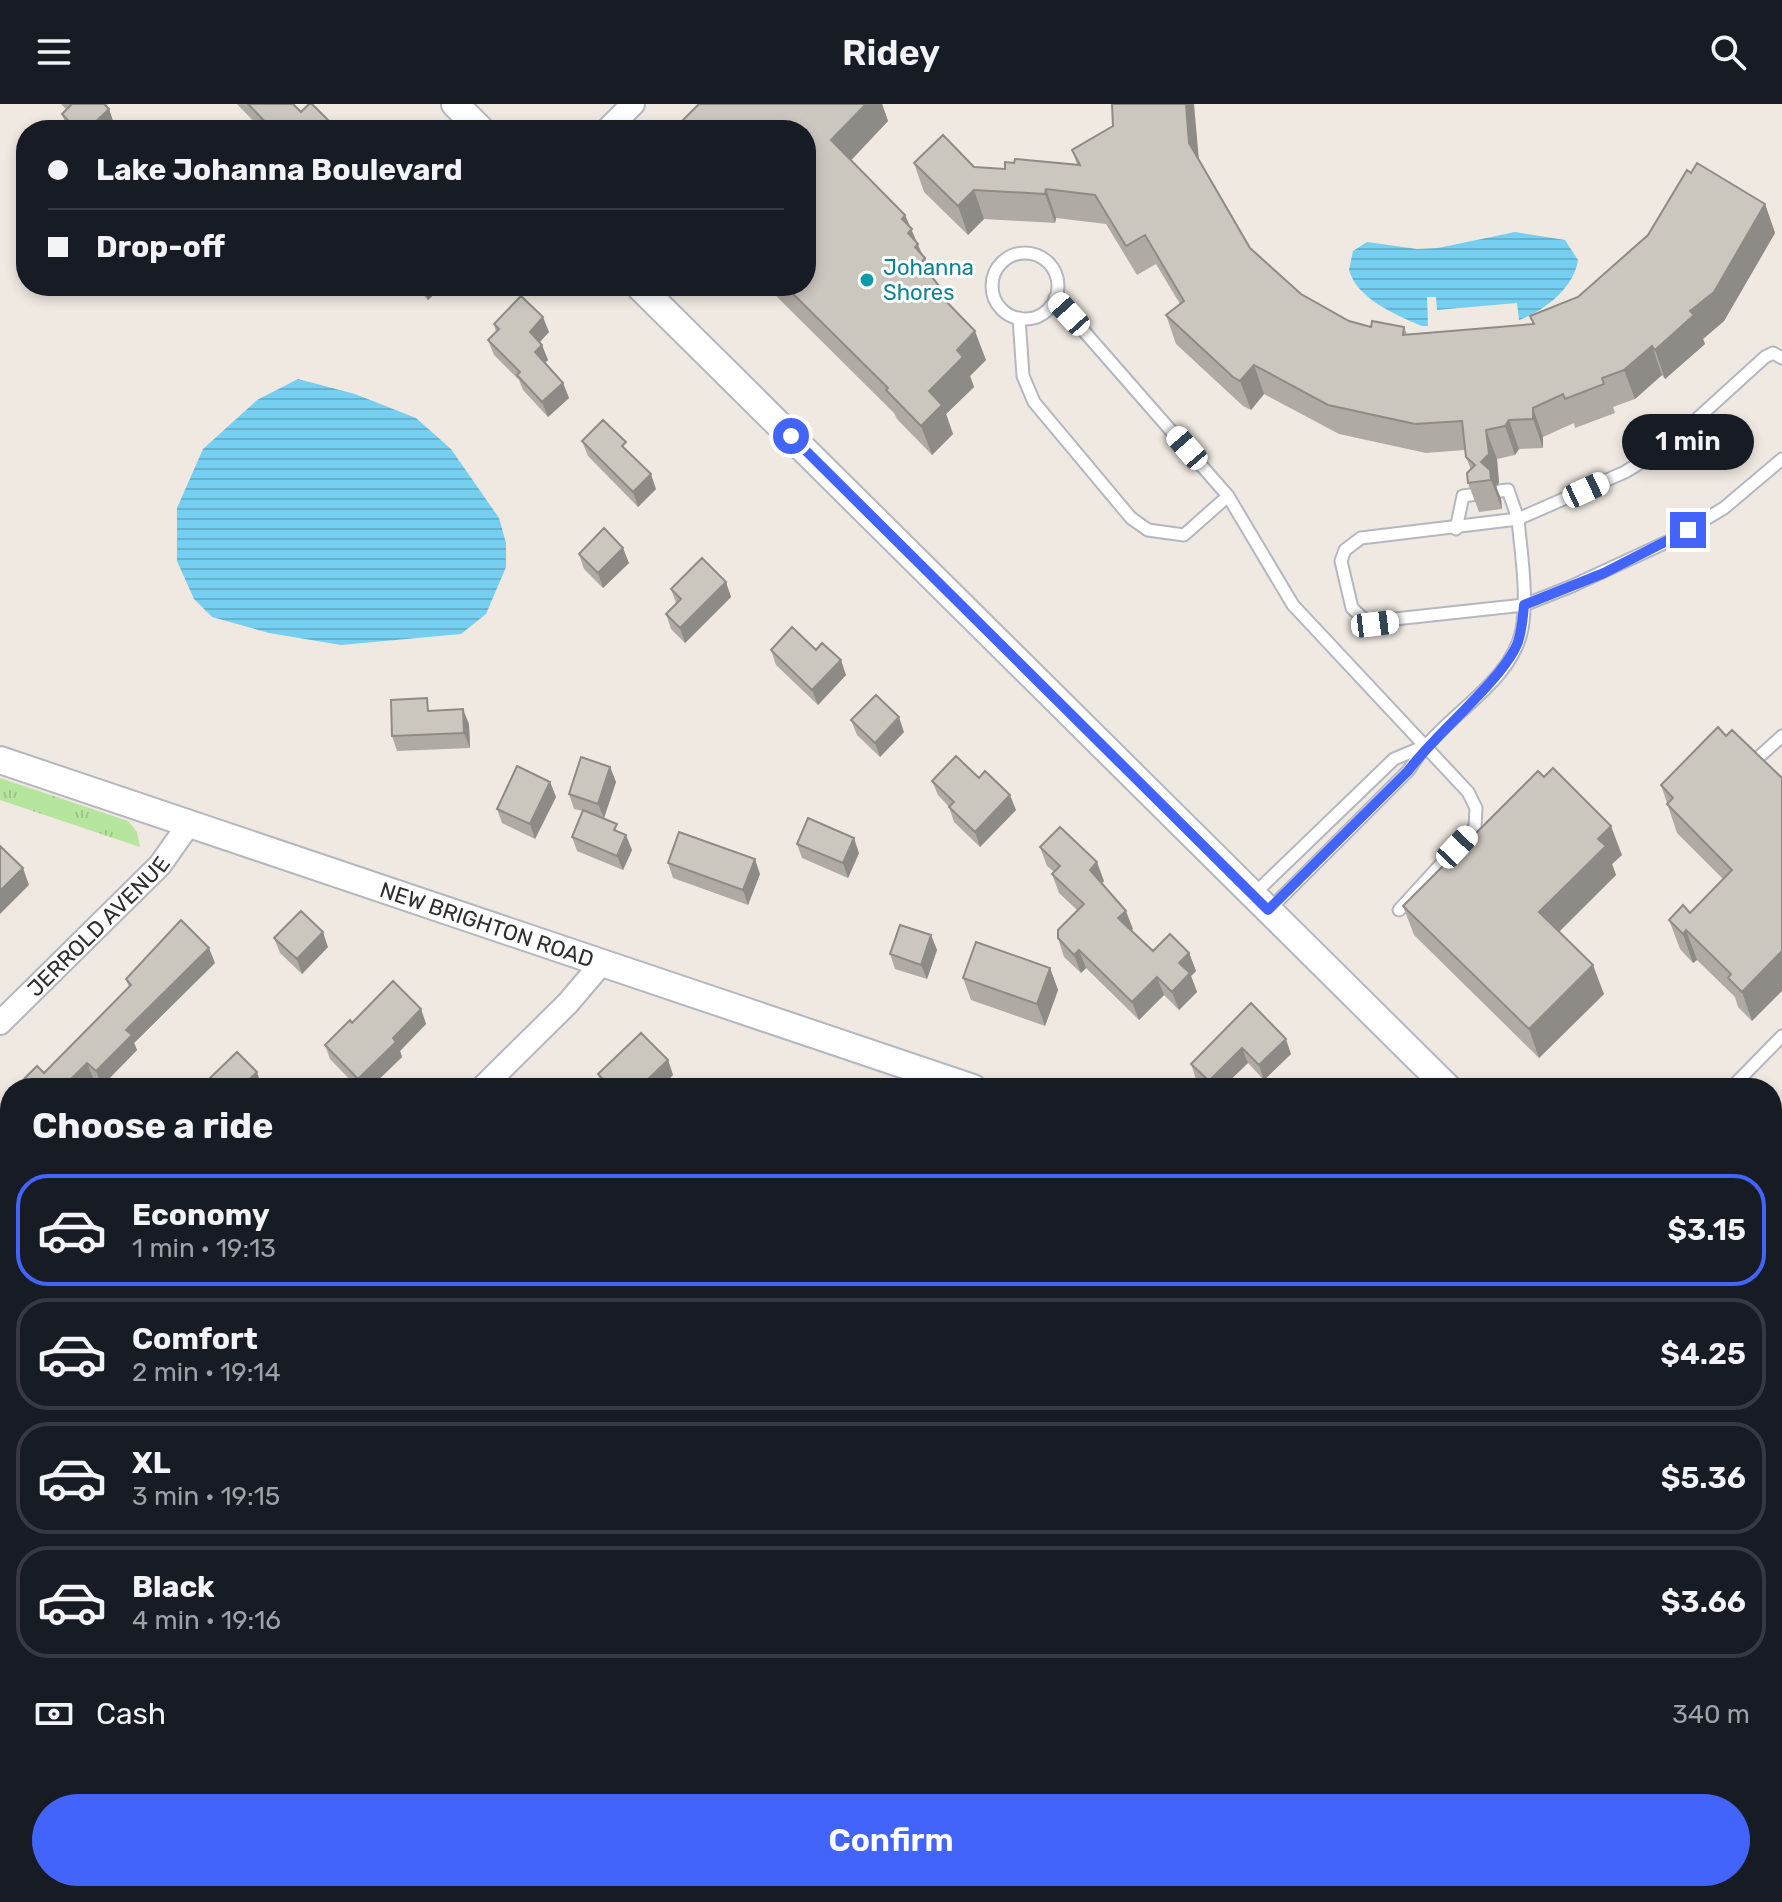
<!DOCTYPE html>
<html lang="en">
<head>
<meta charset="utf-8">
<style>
  body { margin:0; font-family:Rubik,sans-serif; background:#242831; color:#f1f3f6; height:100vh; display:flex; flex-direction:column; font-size:30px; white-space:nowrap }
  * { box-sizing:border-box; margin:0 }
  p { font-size:26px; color:#9ea1a6 }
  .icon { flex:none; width:44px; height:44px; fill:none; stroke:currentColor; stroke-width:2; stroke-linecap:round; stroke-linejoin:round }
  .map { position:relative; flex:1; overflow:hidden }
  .side { position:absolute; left:0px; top:974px; width:1782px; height:824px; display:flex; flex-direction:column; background:#171b24; border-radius:32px 32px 0 0; box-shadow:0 4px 12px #0003 }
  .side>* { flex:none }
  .hud { position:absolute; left:16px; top:16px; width:800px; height:176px; border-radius:32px; box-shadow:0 4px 12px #0003; display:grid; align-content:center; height:176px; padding:0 32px; background:#171b24 }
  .end { position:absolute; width:36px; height:36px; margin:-18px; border:10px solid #4264fb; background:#fff; box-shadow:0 0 0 4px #fff }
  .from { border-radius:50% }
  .bubble { position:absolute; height:56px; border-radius:28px; background:#171b24; box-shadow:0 4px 12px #0003; font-size:26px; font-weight:600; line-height:56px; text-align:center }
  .car { position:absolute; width:24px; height:48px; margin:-24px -12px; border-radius:10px; box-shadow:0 0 6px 2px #0007; background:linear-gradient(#fff 24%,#345 0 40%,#fff 0 76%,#345 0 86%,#fff 0) }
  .hud b { display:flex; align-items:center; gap:28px; height:76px; font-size:30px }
  .hud b+b { border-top:2px solid #363941 }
  .hud i { width:20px; height:20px; background:#f1f3f6 }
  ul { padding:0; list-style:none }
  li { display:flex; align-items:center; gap:24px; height:112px; margin:0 16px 12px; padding:0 16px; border:4px solid #363941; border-radius:32px }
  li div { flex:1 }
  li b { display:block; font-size:30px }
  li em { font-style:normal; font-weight:600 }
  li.selected { border-color:#4264fb }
  li>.icon { width:72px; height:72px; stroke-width:1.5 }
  h2 { padding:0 32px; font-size:36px; line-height:96px }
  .pay { display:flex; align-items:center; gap:20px; height:88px; padding:0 32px; font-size:30px }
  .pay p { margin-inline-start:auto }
  .button { display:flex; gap:16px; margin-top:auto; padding:16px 32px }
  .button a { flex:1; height:92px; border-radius:48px; background:#4264fb; color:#fff; font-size:32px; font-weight:600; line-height:92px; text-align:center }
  header { display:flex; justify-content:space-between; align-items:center; height:104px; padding:0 32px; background:#171b24; font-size:36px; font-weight:600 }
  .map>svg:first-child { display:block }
</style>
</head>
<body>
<header><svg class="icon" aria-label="menu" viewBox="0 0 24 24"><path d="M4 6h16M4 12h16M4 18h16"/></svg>Ridey<svg class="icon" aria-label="search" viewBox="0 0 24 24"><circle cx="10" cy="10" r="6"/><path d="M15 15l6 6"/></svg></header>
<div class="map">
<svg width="1782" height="1798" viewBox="0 0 1782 1798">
  <defs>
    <pattern id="grass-tufts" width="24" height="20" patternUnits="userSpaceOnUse" patternTransform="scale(2)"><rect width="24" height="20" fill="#b6e59e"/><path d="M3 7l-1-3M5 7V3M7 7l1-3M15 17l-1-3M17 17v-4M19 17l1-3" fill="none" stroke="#9dc588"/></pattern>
    <pattern id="water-rules" width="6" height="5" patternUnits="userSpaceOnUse" patternTransform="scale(2)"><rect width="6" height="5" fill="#75cff0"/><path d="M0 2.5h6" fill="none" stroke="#66b2ce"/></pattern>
  </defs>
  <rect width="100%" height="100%" fill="#efe9e1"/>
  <path fill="url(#grass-tufts)" d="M0 674 128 717 137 728 140 743 0 696Z"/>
  <path fill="url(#water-rules)" d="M1515 128 1565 136 1578 156C1574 184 1544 207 1519 216L1517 199 1437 206 1436 193H1427L1428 222H1422C1396 211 1357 195 1349 166L1353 147 1367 138 1417 145 1438 144Z
    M298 275 355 290 416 314 451 345 499 414 506 439V463L486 510 461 530 341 541 269 529 212 513 194 495 177 457V404L203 345 257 296Z"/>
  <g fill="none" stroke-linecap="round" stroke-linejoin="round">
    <defs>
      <path id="service" d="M992 182a33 33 0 1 1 66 0a33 33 0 1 1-66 0Z
        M1055 194 1228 392 1293 501 1468 688 1476 704 1475 723 1399 806
        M1019 214 1023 272 1034 298 1131 414 1148 426 1184 431 1228 392
        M1500 387 1508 386 1518 415 1625 368 1666 343 1765 253 1773 249 1782 254
        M1456 425 1463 392 1477 390
        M1760 652 1782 632
        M1253 791 1394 655 1425 642
        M1270 805 1408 667C1414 659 1419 649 1426 642 1456 606 1513 574 1522 525 1528 489 1521 450 1518 415L1361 434 1345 446 1341 457 1352 504 1367 518 1524 501 1572 482 1669 437 1724 404 1782 355
        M1736 979 1782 932"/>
      <g id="minor">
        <path d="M607 26 633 0"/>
        <path id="s1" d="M0 919 160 761 189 720"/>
        <path d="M482 984 568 899 602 859"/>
        <path d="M1772 1059 1782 1049"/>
        <path d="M0 1463 10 1453"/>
        <path d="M0 1701 10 1711"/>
        <path d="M88 1788 98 1798"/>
        <path d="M1569 1788 1579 1798"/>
        <path d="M301 1798 311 1788"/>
      </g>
      <g id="tertiary">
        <path d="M455 0 481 26"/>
        <path d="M639 182 1448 984"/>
        <path id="s2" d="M0 656 973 984"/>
        <path d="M1772 1301 1782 1311"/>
        <path d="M1030 1798 1040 1788"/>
      </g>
    </defs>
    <use href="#service" stroke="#b4b7c1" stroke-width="15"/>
    <use href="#minor" stroke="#b4b7c1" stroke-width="26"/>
    <use href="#tertiary" stroke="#b4b7c1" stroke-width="30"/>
    <use href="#service" stroke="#fff" stroke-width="11"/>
    <use href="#minor" stroke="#fff" stroke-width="22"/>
    <use href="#tertiary" stroke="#fff" stroke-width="26"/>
  </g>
  <path fill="#afaba4" d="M61 0H108L106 2 109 5 114 20 108 26H68L62 10 66 5Z
    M237 0H293L301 8 338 26H262Z
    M699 0H882L888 17 851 56 905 111 933 174 939 182 943 194 986 256 970 272 974 283 946 310 953 330 932 351 897 315 894 309 766 182H806Z
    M1113 22 1199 55 1250 144 1301 190 1349 217 1371 223H1404L1407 230 1533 220 1530 212 1578 193 1765 100 1775 129 1724 217 1703 235 1705 240 1665 275 1662 271 1635 295 1613 303 1615 309 1575 324 1574 319 1543 333V344L1519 345 1515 351 1497 355 1499 379 1496 382 1501 395 1502 405 1479 408 1468 379 1471 366 1466 353 1465 346 1426 349 1339 330 1264 290 1251 306 1243 302 1176 240 1166 211 1180 200 1156 160 1137 171 1106 120 1056 114 1055 119 984 115 968 131 924 88 914 59 1005 65 1077 60 1072 46Z
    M415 182H443L428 196Z
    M494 220 549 228 540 238 548 256 545 259 563 279 569 294 548 313 523 286 519 276 494 251 488 236 496 228Z
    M582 337 656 385 638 403 588 352Z
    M579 450 629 459 603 484 584 465Z
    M726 478 731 493 685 539 671 525 666 510 676 499 671 485Z
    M771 546H816L846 571 818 601 776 561Z
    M432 606 469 620 470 644 397 647 392 632Z
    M851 616 904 628 880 653 857 631Z
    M1718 623 1752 917 1738 903 1735 893 1697 856 1693 859 1680 845 1669 816 1690 809 1723 775 1677 729 1661 681Z
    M610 663 616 678 604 714 620 729 632 746 623 766 577 747 572 733 583 707 574 705 569 690Z
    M979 674 1016 706 980 743 954 718 949 703 938 691 932 677Z
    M550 678 556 693 535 735 502 719 497 705Z
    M797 740 859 749 848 774 802 754Z
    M1040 743 1104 777 1102 779 1133 825 1131 826 1153 847 1189 849 1196 867 1191 872 1197 888 1179 906 1164 891 1139 916 1086 864 1081 869 1064 853 1058 834 1077 806 1059 789 1052 770 1054 768 1047 762Z
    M1622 751 1612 760 1616 771 1559 827 1604 890 1539 954 1414 831 1403 802Z
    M668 759 760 770 748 801 673 774Z
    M931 831 937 846 927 875 895 865 890 850Z
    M274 834 328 843 302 870 280 849Z
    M215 859 134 939 137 946 102 982 93 974 83 984H15L44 969 129 883 126 875Z
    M1050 864 1058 886 1045 922 971 896 963 874Z
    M1251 899 1291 950 1264 976 1248 959 1222 984H1206L1196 975 1191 960Z
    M421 905 426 920 400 947 402 953 370 984H358L330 955 325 941 352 919Z
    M668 956 673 971 660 984H603L598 970Z
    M151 1788H191L181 1798H161Z
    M1413 1788H1472L1482 1798H1424Z
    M1664 1788H1734L1745 1798H1668Z"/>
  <path fill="#8e8b86" d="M866 0H882L888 17 842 66 831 36Z
    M1186 0H1194L1200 68 1189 39Z
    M109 5 114 20 108 26H87Z
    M1046 85 1056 114 1055 119 1045 90Z
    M974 86 984 115 968 131 958 102Z
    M1765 100 1775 129 1724 217 1703 235 1705 240 1665 275 1655 246 1690 207Z
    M905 111 924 156 925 154 936 183 919 158 902 115Z
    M423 182H443L428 196Z
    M939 182 949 211 935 186Z
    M543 213 549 228 535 243 530 228Z
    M975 227 986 256 970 272 974 283 946 310 953 330 932 351 921 322 929 287 957 246Z
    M542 241 548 256 540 263 535 248Z
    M1652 242 1662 271 1635 295 1624 266Z
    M1254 261 1264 290 1251 306 1240 277Z
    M563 279 569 294 548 313 542 298Z
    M1533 304 1543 333V344L1533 315Z
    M1509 316 1519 345 1515 351 1505 322Z
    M1486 326 1497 355 1499 379 1496 382 1501 395 1502 405 1491 376 1481 358Z
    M651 370 656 385 638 403 633 388Z
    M623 444 629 459 603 484 598 469Z
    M726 478 731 493 685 539 680 524Z
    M841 556 846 571 818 601 812 586Z
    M463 605 469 620 470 644 464 629Z
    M899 613 904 628 880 653 875 639Z
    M610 663 616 678 604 714 598 700Z
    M550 678 556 693 535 735 530 720Z
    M1010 691 1016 706 980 743 975 728Z
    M1611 722 1622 751 1612 760 1616 771 1550 837 1539 808 1598 735Z
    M626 731 632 746 623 766 617 752Z
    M854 734 859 749 848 774 843 759Z
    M755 755 760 770 748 801 743 786Z
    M1097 758 1104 777 1097 784 1090 766Z
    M23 764 29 781 0 810V787Z
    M1126 807 1133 825 1125 832 1118 814Z
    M1686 826 1697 856 1693 859 1683 830Z
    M323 828 328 843 302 870 297 855Z
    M931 831 937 846 927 875 921 861Z
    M209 844 215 859 134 939 137 946 102 982 96 967 126 926Z
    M1079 846 1086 864 1081 869 1074 851Z
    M1782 847V887L1752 917 1742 888Z
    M1189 849 1196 867 1191 872 1197 888 1179 906 1172 888 1179 859Z
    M1593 861 1604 890 1539 954 1529 925Z
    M1050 864 1058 886 1045 922 1037 900Z
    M1157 873 1164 891 1139 916 1132 898Z
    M421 905 426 920 400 947 402 953 370 984H362L358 975 393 934Z
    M1286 935 1291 950 1264 976 1259 961Z
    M1242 944 1248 959 1222 984H1211L1209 977Z
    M668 956 673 971 660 984H639Z
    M87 959 93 974 83 984H62Z
    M257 968 262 983 241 984Z
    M10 1036V1057L0 1067V1047Z
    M10 1325V1345L0 1355V1335Z
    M10 1581V1601L0 1610V1591Z
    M171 1788H191L181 1798H167L166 1793Z
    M901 1788H920L911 1798H891Z"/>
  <path fill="#cbc7bf" stroke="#8e8b86" stroke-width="2" d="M70 0H104L109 5 87 26H77L62 10 71 1Z
    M248 0H293L301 8 309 0H312L338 26H273Z
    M699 0H866L831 36 905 111 902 115 912 125 908 129 918 140 915 143 925 154 921 159 939 182 935 186 975 227 957 246 963 253 929 287 942 301 921 322 886 286 888 284 785 182H806V26H673Z
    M1112 0H1186L1189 39 1250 144 1301 190 1349 217 1371 223 1372 217 1404 223 1403 231 1534 220 1530 212 1578 193 1648 131 1687 66 1691 69 1697 59 1765 100 1714 188 1690 207 1694 211 1655 246 1652 242 1624 266 1602 274 1604 280 1565 295 1563 290 1533 304V315L1509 316 1505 322 1486 326 1489 350 1481 358 1490 366 1491 376 1468 379 1467 369 1475 361 1466 353 1462 317 1415 320 1328 301 1254 261 1240 277 1233 273 1166 211 1184 197 1145 131 1126 142 1095 91 1046 85 1045 90 974 86 958 102 914 59 943 31 974 63 1005 65V58L1014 59 1015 55 1080 61 1072 46 1113 22Z
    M521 192 543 213 530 228 542 241 535 248 563 279 542 298 517 271 520 268 488 236 499 225 494 220Z
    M603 316 626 338 622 342 651 370 633 388 582 337Z
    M604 424 623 444 598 469 579 450Z
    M702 454 726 478 680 524 666 510 681 495 671 485Z
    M792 523 816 546 822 539 841 556 812 586 771 546Z
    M876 591 899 613 875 639 851 616Z
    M427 594 428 607 463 605 464 629 392 632 391 596Z
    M1718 623 1726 632 1732 626 1782 674V847L1742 888 1728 874 1731 870 1686 826 1683 830 1669 816 1683 801 1690 809 1732 766 1667 700 1673 694 1661 681Z
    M956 652 979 674 985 667 1010 691 975 728 949 703 954 698 932 677Z
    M581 653 610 663 598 700 569 690Z
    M517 662 550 678 530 720 497 705Z
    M1553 664 1611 722 1598 735 1606 742 1539 808 1593 861 1529 925 1403 802 1538 667 1544 673Z
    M583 706 617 720 614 726 626 731 617 752 572 733Z
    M808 714 854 734 843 759 797 740Z
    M1060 723 1097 758 1090 766 1126 807 1118 814 1153 847 1170 830 1189 849 1179 859 1190 869 1172 888 1157 873 1132 898 1079 846 1074 851 1058 834V826L1084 800 1052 770 1060 762 1040 743Z
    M679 728 755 755 743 786 668 759Z
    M0 742 23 764 0 787Z
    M301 807 323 828 297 855 274 834Z
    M181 816 209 844 126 926 132 931 96 967 87 959 62 984H15L37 962 44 969 131 881 126 875Z
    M900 821 931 831 921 861 890 850Z
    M976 838 1050 864 1037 900 963 874Z
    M393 877 421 905 393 934 396 938 358 975 325 941 350 916 352 919Z
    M1251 899 1286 935 1259 961 1242 944 1209 977 1191 960Z
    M641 929 668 956 639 984H611L598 970Z
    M237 948 257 968 241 984H216L208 976Z
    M10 1006V1036L0 1047V1016Z
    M10 1281V1325L0 1335V1291Z
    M10 1534V1581L0 1591V1543Z
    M161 1788H171L166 1793Z
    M399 1788H416L426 1798H390Z
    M460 1788H499L509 1798H463L456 1792Z
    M840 1788H849L854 1793 860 1788H901L891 1798H830Z
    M1426 1788H1472L1482 1798H1436Z
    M1666 1788H1734L1745 1798H1677Z
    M1124 1791 1132 1798H1117Z"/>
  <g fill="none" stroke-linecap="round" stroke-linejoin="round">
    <path stroke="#4264fb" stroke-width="10" d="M791 332 1268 806 1408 667C1435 630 1504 575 1518 538 1522 526 1523 513 1524 501L1604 469 1688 426"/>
  </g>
  <circle fill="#0f9aa8" stroke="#fff" stroke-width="3" cx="867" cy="176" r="8"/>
  <g text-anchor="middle" stroke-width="6" stroke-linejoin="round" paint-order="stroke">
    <g font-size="22" fill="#0d838f" stroke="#fff" text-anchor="start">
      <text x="883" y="171">Johanna<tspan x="883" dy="25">Shores</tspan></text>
    </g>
    <g font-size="22" fill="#2e2e2e" stroke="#fff">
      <text dy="8" stroke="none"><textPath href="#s2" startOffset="514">NEW BRIGHTON ROAD</textPath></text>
      <text dy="8" stroke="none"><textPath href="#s1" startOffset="138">JERROLD AVENUE</textPath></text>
    </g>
  </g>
</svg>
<i class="end from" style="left:791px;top:332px"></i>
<i class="end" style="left:1688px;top:426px"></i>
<div class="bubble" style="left:1622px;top:310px;width:132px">1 min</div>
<i class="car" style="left:1069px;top:210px;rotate:318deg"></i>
<i class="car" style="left:1187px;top:344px;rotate:319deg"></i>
<i class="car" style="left:1586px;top:386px;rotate:65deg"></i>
<i class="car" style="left:1375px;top:520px;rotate:83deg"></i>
<i class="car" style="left:1457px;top:743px;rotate:43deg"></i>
<div class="hud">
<b><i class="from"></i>Lake Johanna Boulevard</b>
<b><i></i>Drop-off</b>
</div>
<section class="side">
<h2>Choose a ride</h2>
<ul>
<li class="selected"><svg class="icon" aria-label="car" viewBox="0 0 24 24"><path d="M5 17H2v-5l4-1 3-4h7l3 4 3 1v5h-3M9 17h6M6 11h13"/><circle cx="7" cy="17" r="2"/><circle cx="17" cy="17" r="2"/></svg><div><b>Economy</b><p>1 min · 19:13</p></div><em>$3.15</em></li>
<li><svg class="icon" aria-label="car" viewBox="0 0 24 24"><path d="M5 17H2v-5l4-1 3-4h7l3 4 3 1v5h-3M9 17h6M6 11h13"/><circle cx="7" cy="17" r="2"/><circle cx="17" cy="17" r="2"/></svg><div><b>Comfort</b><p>2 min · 19:14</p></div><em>$4.25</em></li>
<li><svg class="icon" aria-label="car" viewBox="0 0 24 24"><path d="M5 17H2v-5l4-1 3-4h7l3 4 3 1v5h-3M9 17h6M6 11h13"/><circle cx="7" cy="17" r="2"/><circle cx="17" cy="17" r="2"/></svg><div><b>XL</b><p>3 min · 19:15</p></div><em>$5.36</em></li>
<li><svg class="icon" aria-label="car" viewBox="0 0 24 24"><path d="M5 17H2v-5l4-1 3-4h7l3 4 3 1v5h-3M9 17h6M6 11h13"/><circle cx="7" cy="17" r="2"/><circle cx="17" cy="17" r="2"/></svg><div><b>Black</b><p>4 min · 19:16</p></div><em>$3.66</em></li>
</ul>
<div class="pay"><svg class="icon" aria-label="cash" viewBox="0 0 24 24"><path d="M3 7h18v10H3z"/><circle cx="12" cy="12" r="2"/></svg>Cash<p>340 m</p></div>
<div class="button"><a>Confirm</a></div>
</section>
</div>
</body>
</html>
